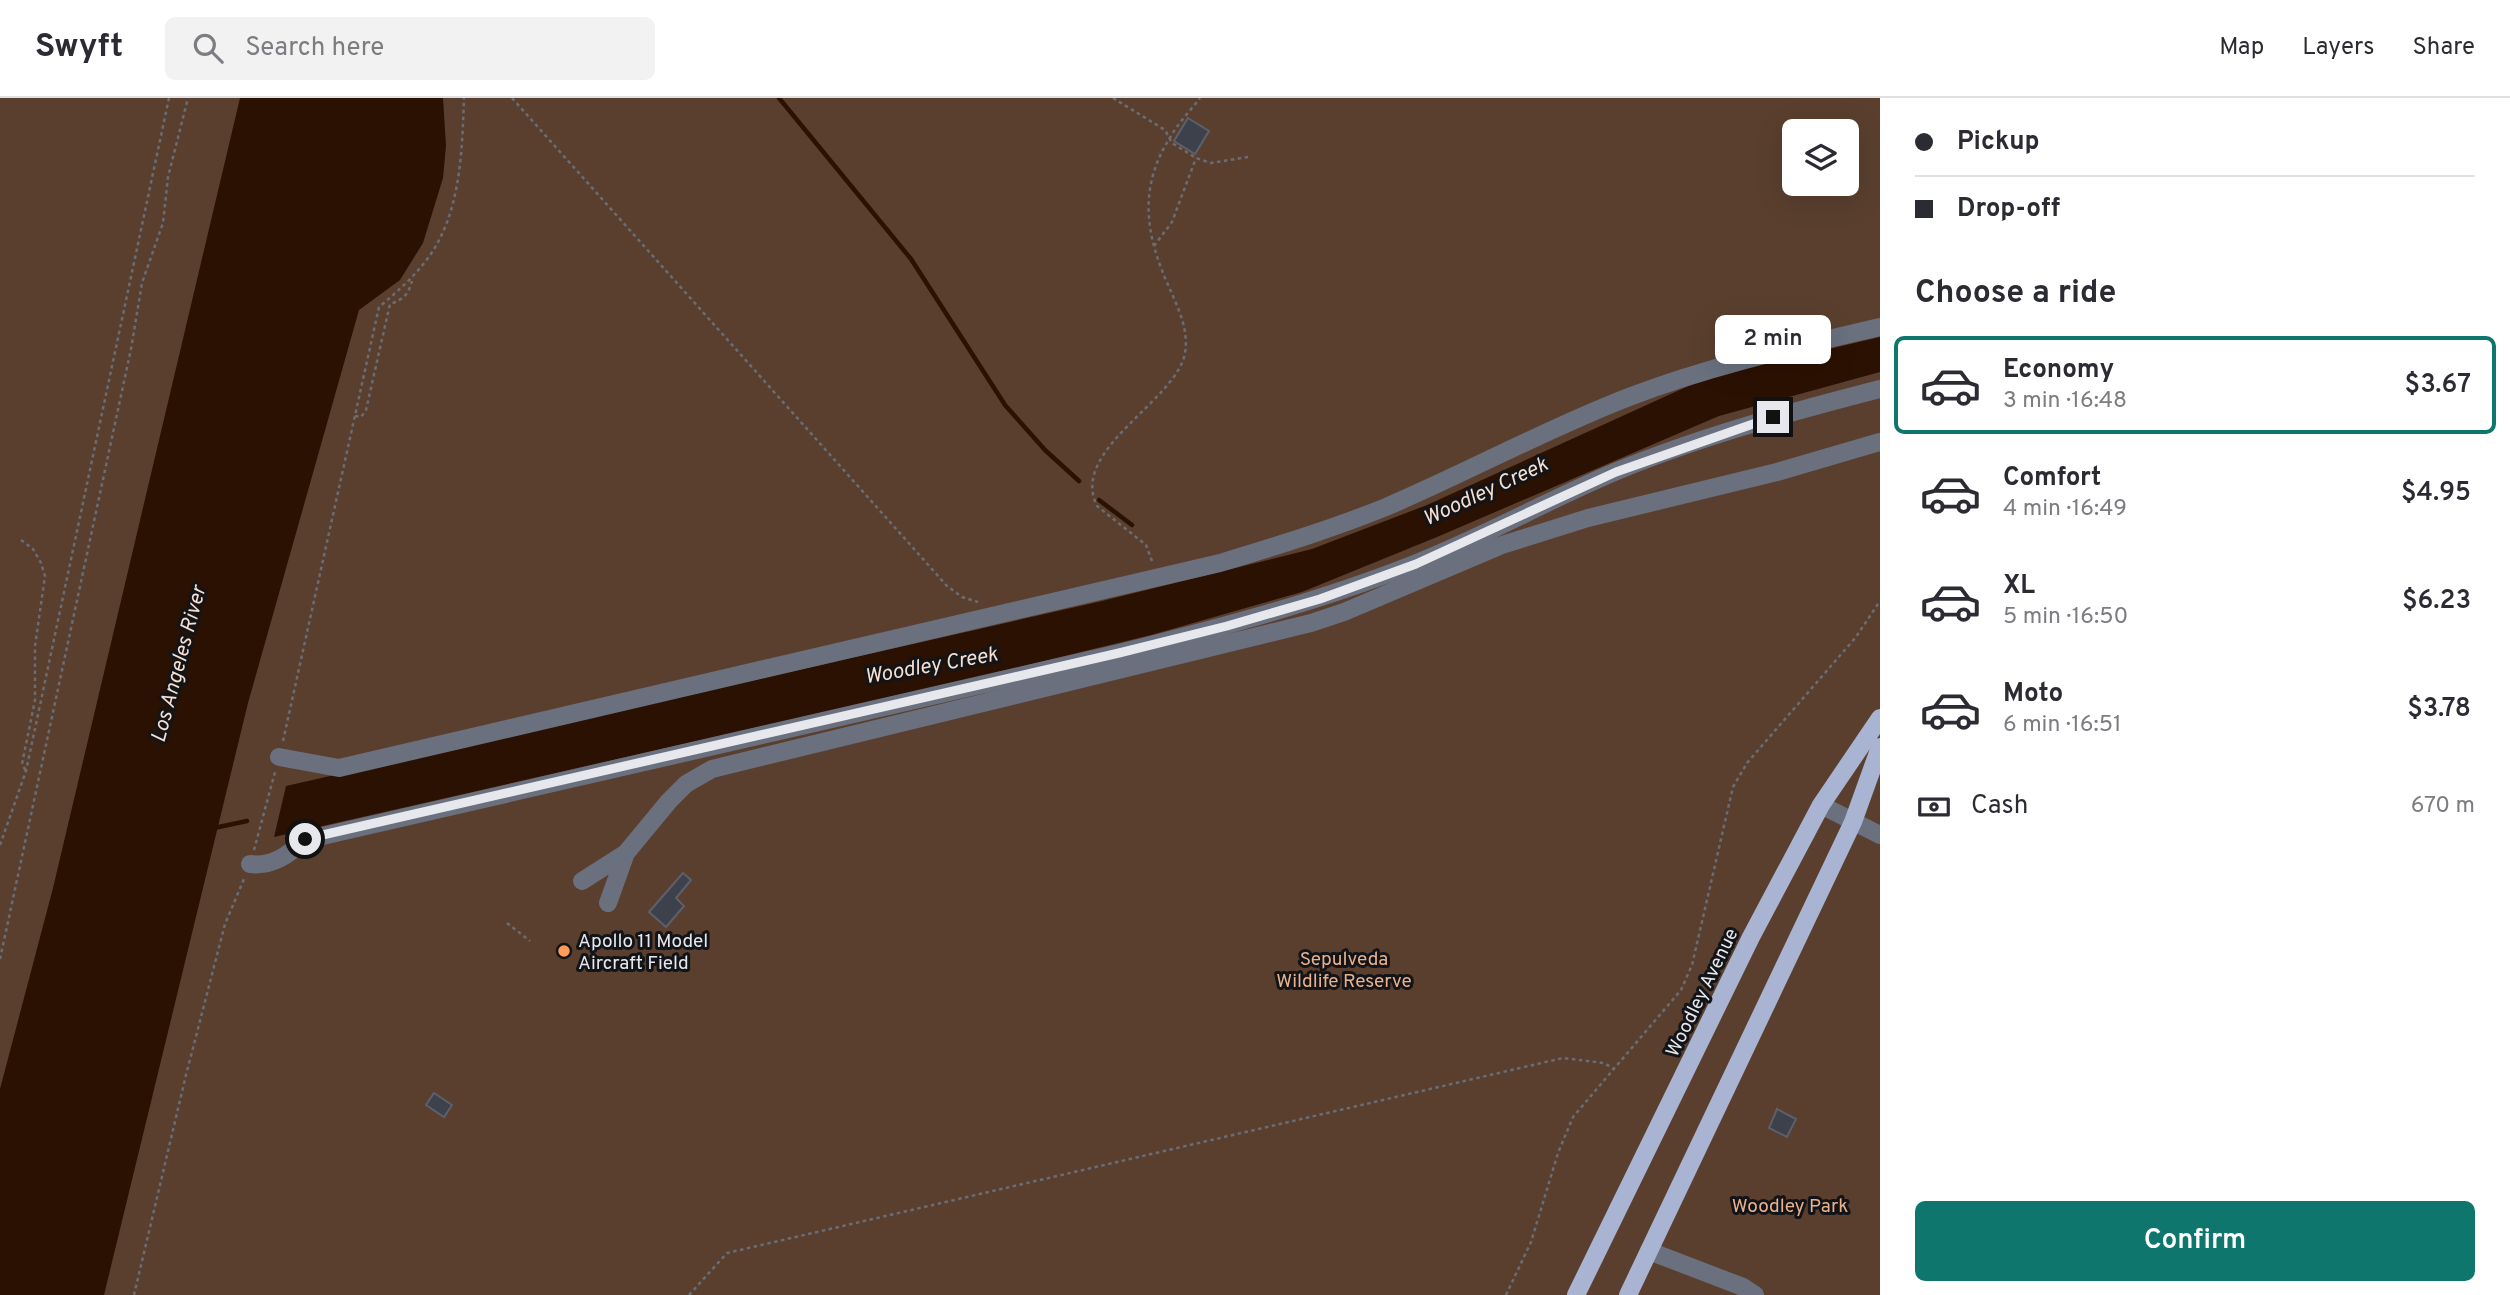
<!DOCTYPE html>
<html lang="en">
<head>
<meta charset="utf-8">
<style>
  body { margin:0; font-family:Overpass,sans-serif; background:#f2f2f3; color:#2b2b33; height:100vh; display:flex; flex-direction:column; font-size:26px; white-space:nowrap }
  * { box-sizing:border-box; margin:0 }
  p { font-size:23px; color:#7c7c81 }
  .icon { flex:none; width:38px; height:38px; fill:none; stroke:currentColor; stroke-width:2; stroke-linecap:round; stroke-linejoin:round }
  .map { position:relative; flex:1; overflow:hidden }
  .details { display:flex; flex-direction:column; background:#fff; width:630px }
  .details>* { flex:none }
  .guide { display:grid; align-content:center; height:154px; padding:0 35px; background:#fff }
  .fabs { position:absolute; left:1782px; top:21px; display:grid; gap:14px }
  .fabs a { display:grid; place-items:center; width:77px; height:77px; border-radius:10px; background:#fff; box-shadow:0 7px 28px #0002; font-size:35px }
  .end { position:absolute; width:32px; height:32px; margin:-16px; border:9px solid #e6e8ee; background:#111; box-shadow:0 0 0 4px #111 }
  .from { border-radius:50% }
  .bubble { position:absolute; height:49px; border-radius:10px; background:#fff; box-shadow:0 7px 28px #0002; font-size:23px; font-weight:600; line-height:49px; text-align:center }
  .guide b { display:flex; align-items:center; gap:24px; height:66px; font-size:26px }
  .guide b+b { border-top:2px solid #e1e1e2 }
  .guide i { width:18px; height:18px; background:#2b2b33 }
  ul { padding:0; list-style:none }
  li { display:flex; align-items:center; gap:21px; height:98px; margin:0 14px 10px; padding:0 21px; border:4px solid transparent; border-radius:10px }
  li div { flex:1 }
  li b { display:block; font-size:26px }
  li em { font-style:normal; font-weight:600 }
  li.active { border-color:#0f766e }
  li>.icon { width:63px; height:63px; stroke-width:1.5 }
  h2 { padding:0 35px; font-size:32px; line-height:84px }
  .pay { display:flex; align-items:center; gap:18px; height:77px; padding:0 35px; font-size:26px }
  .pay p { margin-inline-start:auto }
  .cta { display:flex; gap:14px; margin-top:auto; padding:14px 35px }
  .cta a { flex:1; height:80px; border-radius:10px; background:#0f766e; color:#fff; font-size:28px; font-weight:600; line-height:80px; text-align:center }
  header { display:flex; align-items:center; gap:42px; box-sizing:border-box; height:98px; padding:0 35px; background:#fff; border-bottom:2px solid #e1e1e2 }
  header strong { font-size:33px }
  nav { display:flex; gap:38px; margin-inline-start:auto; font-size:24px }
  .search { width:490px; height:63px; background:#f2f2f3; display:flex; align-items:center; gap:18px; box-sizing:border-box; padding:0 24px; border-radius:10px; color:#7c7c81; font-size:26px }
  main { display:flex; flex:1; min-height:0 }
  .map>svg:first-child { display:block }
</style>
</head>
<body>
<header>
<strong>Swyft</strong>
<div class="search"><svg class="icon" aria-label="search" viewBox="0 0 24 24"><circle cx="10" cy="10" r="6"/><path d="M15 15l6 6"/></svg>Search here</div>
<nav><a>Map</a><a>Layers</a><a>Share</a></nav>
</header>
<main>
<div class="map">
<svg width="1880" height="1197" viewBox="0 0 1880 1197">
  <rect width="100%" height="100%" fill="#282b34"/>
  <path fill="#5a3f2e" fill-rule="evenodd" d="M0 0H1880V1197H0ZM1794 33H1846V86H1794Z"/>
  <path fill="#2b1101" d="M240 0H443L446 48 443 80 423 145 400 182 359 212 248 605 104 1197H0V991L53 790Z
    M1880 239V274L1719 318 1437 439 1302 494 1151 537 974 580 274 739 286 688 1098 504 1312 451 1427 407 1706 280Z"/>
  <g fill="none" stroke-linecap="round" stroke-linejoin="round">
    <path stroke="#2b1101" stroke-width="4.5" d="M779 0 911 161 1005 307 1045 352 1079 383
      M1099 402 1132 427
      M214 730 247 723"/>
  </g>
  <path fill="#3d414b" stroke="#5c606b" stroke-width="2" d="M1188 20 1209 33 1195 56 1174 43Z
    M683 775 691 782 676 800 684 808 666 829 649 814Z
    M434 995 452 1007 444 1019 426 1007Z
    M1777 1011 1796 1021 1787 1039 1769 1030Z"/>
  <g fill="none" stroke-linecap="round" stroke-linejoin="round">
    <path stroke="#6a6d75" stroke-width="2.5" stroke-dasharray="3.5 3.5" stroke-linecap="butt" d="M512 0 947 488 962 499 978 504
      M1113 0 1165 32 1172 45 1196 60 1211 65 1248 59
      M1154 148 1172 124 1196 60
      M355 318 361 319 366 312 390 206C404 201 408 197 412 183
      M21 442 33 451 41 465 45 478 35 548V602L22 666 26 673
      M1152 463 1146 447 1097 408C1069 351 1176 304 1185 255 1189 231 1178 210 1169 189 1145 136 1138 89 1171 38 1179 24 1191 12 1200 0
      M283 643 379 209C397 194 414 179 428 160 461 115 462 53 464 0
      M0 747 26 673 169 0
      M254 752 275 674
      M507 825 530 843
      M0 861 131 251 142 185 163 125 168 79 188 0
      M134 1197 186 977 225 826 244 781
      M689 1197 727 1155 1563 960 1604 965 1614 971
      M1506 1197 1531 1144 1558 1055 1573 1019 1681 892 1692 867 1733 689 1747 665 1856 539 1880 503"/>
    <path stroke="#6a707e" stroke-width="18" d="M279 659 339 670 1220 465C1276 448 1332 431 1386 409 1468 374 1546 331 1629 299 1710 268 1795 249 1880 229
      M1821 707 1880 737
      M250 766C273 769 289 756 305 742L1119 555C1219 530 1318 504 1414 466 1483 439 1548 402 1617 373 1702 338 1791 314 1880 291
      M582 783 626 755 669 703 686 686 712 671 1311 525 1344 514 1502 447 1588 420 1777 374 1880 344
      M608 805 626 755
      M1649 1153 1743 1189 1755 1197"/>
    <path stroke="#a8b4d1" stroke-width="18" d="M1576 1197 1751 839 1821 707 1880 620
      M1628 1197 1853 724 1880 649"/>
  </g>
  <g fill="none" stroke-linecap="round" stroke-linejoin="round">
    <path stroke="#e6e8ee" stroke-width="9" d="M305 741 1119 555 1227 528 1320 501 1416 466 1616 374 1773 319"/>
  </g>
  <circle fill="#fe9c58" stroke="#121418" stroke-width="2.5" cx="564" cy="853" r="7"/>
  <g text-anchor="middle" stroke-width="6" stroke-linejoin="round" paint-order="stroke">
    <g font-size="19" fill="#e6e8ee" stroke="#121418" text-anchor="start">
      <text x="578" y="849">Apollo 11 Model<tspan x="578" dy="22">Aircraft Field</tspan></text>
    </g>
    <g font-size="19" fill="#eab18d" stroke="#121418">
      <text x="1344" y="867">Sepulveda<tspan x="1344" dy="22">Wildlife Reserve</tspan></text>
      <text x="1790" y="1114">Woodley Park</text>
    </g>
    <g font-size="19" fill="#e6e8ee" stroke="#121418">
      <text transform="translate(1701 894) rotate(-64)" y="7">Woodley Avenue</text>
    </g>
    <g font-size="21" font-style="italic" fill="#f6dfd0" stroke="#121418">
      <text transform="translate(1485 393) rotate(-25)" y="7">Woodley Creek</text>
      <text transform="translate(178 566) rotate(-75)" y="7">Los Angeles River</text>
      <text transform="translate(931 567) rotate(-10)" y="7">Woodley Creek</text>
    </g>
  </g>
</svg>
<div class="fabs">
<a><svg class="icon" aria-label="layers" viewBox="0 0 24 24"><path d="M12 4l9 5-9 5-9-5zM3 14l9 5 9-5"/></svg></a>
</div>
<i class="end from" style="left:305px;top:741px"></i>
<i class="end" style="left:1773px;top:319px"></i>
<div class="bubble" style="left:1715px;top:217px;width:116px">2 min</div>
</div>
<section class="details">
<div class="guide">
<b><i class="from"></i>Pickup</b>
<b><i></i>Drop-off</b>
</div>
<h2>Choose a ride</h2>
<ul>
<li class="active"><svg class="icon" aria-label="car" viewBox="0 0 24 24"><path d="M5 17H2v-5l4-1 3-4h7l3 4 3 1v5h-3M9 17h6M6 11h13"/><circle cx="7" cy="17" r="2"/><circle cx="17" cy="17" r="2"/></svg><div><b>Economy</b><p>3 min · 16:48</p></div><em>$3.67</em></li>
<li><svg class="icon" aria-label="car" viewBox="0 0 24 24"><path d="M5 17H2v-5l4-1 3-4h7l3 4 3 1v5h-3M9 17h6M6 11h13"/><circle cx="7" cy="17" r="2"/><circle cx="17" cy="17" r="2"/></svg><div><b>Comfort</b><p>4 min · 16:49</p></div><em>$4.95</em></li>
<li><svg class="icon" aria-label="car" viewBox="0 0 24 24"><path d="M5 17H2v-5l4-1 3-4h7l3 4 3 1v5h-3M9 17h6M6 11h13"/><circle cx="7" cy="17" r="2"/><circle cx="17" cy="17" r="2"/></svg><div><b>XL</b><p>5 min · 16:50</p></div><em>$6.23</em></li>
<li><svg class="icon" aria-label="car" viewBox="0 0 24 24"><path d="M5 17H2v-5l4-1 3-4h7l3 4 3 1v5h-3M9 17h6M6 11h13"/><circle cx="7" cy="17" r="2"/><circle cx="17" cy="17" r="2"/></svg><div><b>Moto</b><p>6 min · 16:51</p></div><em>$3.78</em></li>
</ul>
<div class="pay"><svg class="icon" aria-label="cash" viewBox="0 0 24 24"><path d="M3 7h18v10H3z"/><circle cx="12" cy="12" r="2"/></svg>Cash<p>670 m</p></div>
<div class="cta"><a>Confirm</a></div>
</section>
</main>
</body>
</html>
